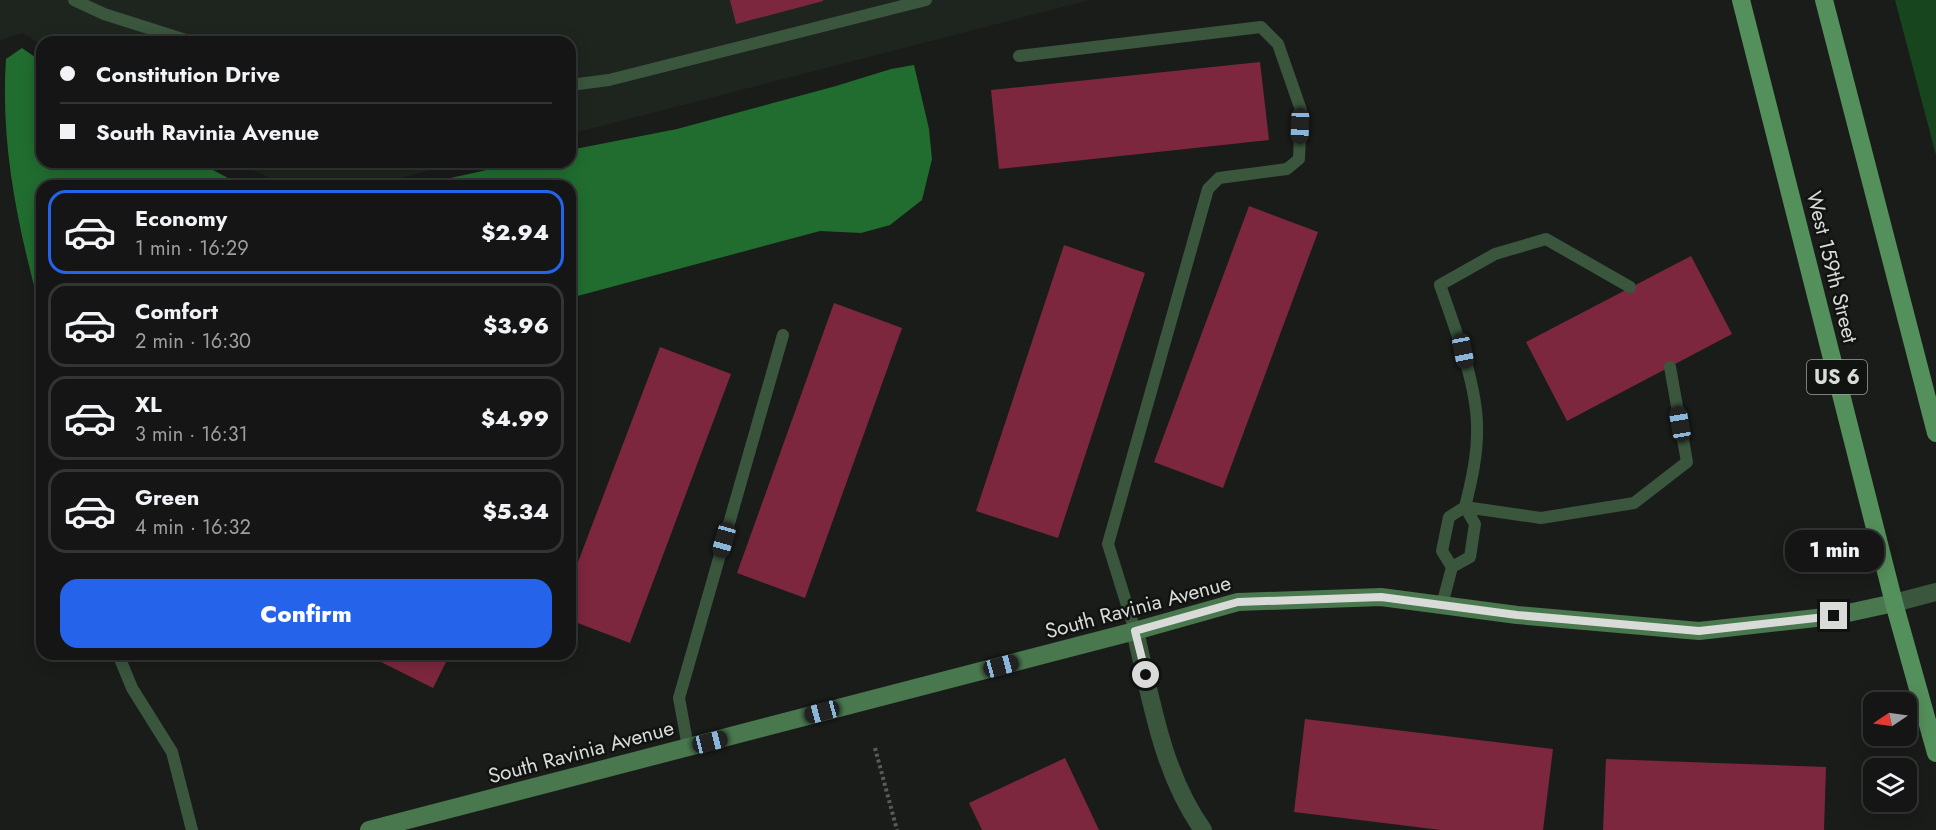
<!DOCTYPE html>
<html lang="en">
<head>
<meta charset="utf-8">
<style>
  body { margin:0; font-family:Jost,sans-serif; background:#212222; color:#f1f3f6; height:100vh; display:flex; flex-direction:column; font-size:22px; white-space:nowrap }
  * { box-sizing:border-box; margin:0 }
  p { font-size:20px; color:#9d9fa0 }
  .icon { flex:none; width:33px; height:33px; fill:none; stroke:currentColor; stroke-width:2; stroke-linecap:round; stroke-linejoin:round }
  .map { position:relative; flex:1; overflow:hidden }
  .drawer { position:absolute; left:36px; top:180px; width:540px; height:480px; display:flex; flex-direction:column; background:#141514; border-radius:18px; box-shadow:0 3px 15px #0003,0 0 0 2px #333434 }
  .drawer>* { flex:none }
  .hud { position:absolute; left:36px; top:36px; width:540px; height:132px; border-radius:18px; box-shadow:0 3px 15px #0003,0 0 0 2px #333434; display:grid; align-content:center; height:132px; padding:0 24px; background:#141514 }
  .needle { width:39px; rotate:257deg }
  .fabs { position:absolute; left:1863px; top:692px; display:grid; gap:12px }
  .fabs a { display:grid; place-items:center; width:54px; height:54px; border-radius:12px; background:#141514; box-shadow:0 3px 15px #0003,0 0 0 2px #333434; font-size:30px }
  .end { position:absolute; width:27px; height:27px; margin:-14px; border:8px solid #d9dbd9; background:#111; box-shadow:0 0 0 3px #111 }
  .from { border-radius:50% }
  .bubble { position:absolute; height:42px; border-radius:18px; background:#141514; box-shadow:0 3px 15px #0003,0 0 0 2px #333434; font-size:20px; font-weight:800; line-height:42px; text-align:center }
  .car { position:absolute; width:18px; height:36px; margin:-18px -9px; border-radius:8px; box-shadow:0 0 4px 2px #0007; background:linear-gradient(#222 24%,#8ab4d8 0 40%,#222 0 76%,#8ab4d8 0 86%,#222 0) }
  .hud b { display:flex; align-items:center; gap:21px; height:57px; font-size:22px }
  .hud b+b { border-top:2px solid #333434 }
  .hud i { width:15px; height:15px; background:#f1f3f6 }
  ul { padding:10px 0 0; list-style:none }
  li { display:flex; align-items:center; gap:18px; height:84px; margin:0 12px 9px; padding:0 12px; border:3px solid #333434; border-radius:18px }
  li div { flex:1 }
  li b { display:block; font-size:22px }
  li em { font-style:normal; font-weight:800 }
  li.active { border-color:#2563eb }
  li>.icon { width:54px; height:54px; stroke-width:1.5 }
  .action { display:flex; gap:12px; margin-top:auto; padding:12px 24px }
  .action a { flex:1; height:69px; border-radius:18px; background:#2563eb; color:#fff; font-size:24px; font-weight:800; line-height:69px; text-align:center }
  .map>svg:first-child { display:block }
</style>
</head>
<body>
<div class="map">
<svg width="1936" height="830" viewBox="0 0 1936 830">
  <rect width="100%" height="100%" fill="#1a1c1a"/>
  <path fill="#1e251f" d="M0 0H1090L570 134V42H42V45L22 33 0 40Z
    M233 162H462L369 186H289Z"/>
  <path fill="#16451e" d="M1895 0H1936V155Z"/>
  <path fill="#216d30" d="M22 48 42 62V162H198L243 186H42V316C19 231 0 148 6 59Z
    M914 65 929 129 932 159 922 200 890 225 861 233 820 231 570 298V186H415L522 162H570V150L677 129 836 86 891 69Z"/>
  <path fill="#7c273e" d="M730 0H823V1L736 24Z
    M1260 62 1269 140 999 169 991 90Z
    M1249 206 1318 232 1223 488 1154 462Z
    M1064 245 1145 273 1058 538 976 511Z
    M1691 256 1732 334 1567 421 1526 342Z
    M834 303 902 328 805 598 737 573Z
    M660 347 731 374 630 643 570 620V583Z
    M365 654H450L433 688Z
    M1305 719 1553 749 1543 830H1441L1294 812Z
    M1065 758 1099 830H982L969 803Z
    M1606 759 1826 767 1824 830H1603Z"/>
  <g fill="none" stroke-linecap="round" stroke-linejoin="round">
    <path stroke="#595b59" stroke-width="4" stroke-dasharray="3 3" stroke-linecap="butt" d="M875 748 897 830"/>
    <path stroke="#3a563d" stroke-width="12" d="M74 0 104 14 192 42
      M1019 56 1261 27 1278 44 1301 110 1299 159 1287 169 1219 178 1208 189 1108 544 1135 631
      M570 85 609 80 926 0
      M1452 567 1470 557 1475 524 1465 507C1472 479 1478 453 1477 424 1476 382 1454 325 1440 285L1495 254 1546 239 1630 287
      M1442 605 1452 567 1442 551 1449 517 1465 507 1541 518 1634 503 1687 462 1670 367
      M118 654 132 688 172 752 192 830
      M688 747 679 698 783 335"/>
    <path stroke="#3a563d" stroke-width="18" d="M1894 603 1936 592
      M1135 631C1151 698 1162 773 1203 830"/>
    <path stroke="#49774e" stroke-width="18" d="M369 830 1135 631 1238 602 1381 597 1517 615 1699 631 1834 616 1894 603"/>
    <path stroke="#54905b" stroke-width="18" d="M1741 0 1894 603 1936 753
      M1824 0 1936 433"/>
  </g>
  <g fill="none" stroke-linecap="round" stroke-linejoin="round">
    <path stroke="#d9dbd9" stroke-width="8" d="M1146 675 1135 631 1238 602 1381 597 1517 615 1699 631 1834 616"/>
  </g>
  <g text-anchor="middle" stroke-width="5" stroke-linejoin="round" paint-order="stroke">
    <rect fill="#111311" stroke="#9d9f9d" stroke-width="1.5" x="1807" y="360" width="60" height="34" rx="4.5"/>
    <g font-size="20" font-weight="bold" fill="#d9dbd9">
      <text x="1837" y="384">US 6</text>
    </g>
    <g font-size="21" fill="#d9dbd9" stroke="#111311">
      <text transform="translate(1832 267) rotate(76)" y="7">West 159th Street</text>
      <text transform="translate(1138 607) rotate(-15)" y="7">South Ravinia Avenue</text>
      <text transform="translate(581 752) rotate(-15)" y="7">South Ravinia Avenue</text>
    </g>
  </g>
</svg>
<div class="fabs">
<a><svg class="needle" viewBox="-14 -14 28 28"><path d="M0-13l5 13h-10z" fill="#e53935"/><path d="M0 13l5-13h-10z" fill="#9d9fa0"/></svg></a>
<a><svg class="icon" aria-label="layers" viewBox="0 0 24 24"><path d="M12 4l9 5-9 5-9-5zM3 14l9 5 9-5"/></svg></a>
</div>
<i class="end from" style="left:1146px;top:675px"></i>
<i class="end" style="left:1834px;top:616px"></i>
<div class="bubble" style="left:1785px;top:530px;width:99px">1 min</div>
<i class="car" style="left:1300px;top:126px;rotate:182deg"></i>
<i class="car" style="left:1463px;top:351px;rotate:169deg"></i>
<i class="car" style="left:1680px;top:424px;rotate:350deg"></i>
<i class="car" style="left:724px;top:540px;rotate:196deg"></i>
<i class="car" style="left:1001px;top:666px;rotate:75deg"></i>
<i class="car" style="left:822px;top:712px;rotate:255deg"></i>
<i class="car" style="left:710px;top:742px;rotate:76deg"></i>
<div class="hud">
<b><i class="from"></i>Constitution Drive</b>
<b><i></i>South Ravinia Avenue</b>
</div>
<section class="drawer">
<ul>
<li class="active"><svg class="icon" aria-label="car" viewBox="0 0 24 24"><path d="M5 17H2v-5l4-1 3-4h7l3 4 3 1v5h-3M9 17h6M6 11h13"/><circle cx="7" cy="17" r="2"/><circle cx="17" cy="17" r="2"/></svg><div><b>Economy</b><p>1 min · 16:29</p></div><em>$2.94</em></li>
<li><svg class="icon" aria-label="car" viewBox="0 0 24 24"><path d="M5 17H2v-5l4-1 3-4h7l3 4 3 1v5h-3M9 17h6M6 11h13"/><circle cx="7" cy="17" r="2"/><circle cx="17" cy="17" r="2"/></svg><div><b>Comfort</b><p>2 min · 16:30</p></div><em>$3.96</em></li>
<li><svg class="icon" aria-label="car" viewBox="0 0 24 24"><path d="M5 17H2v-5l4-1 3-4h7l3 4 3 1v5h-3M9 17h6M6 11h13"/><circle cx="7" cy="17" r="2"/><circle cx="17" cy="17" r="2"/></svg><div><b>XL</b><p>3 min · 16:31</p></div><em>$4.99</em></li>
<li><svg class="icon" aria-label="car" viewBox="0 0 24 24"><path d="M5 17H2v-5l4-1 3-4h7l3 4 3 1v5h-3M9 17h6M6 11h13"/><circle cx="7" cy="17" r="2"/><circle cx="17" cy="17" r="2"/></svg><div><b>Green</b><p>4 min · 16:32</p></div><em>$5.34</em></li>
</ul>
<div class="action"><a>Confirm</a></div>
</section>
</div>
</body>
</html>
